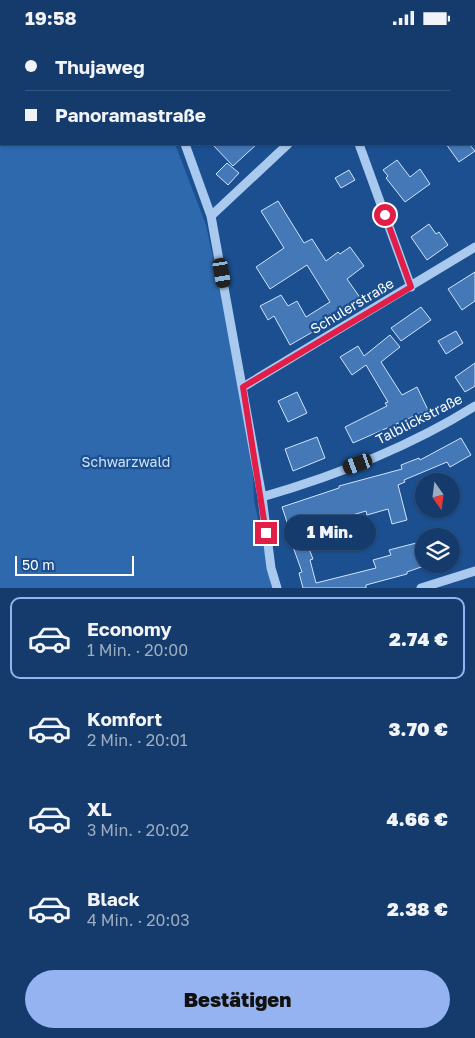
<!DOCTYPE html>
<html lang="de">
<head>
<meta charset="utf-8">
<style>
  body { margin:0; font-family:"Golos Text",sans-serif; background:#214673; color:#f1f3f6; height:100vh; display:flex; flex-direction:column; font-size:19px; white-space:nowrap }
  * { box-sizing:border-box; margin:0 }
  p { font-size:16px; color:#9dadc1 }
  .icon { flex:none; width:28px; height:28px; fill:none; stroke:currentColor; stroke-width:2; stroke-linecap:round; stroke-linejoin:round }
  .map { position:relative; height:553px; overflow:hidden }
  .details { display:flex; flex-direction:column; background:#143b6b; flex:1 }
  .details>* { flex:none }
  .hud { position:absolute; left:0px; top:0px; width:475px; height:110px; box-shadow:0 1px 4px #0004,0 0 0 1px #33557e; display:grid; align-content:center; height:110px; padding:0 25px; background:#143b6b }
  .needle { width:32px; rotate:166deg }
  .tools { position:absolute; left:415px; top:438px; display:grid; gap:10px }
  .tools a { display:grid; place-items:center; width:45px; height:45px; border-radius:50%; background:#143b6b; box-shadow:0 1px 4px #0004,0 0 0 1px #33557e; font-size:25px }
  .scale { position:absolute; left:15px; bottom:12px; width:119px; box-sizing:border-box; padding-left:5px; border:2px solid #fff; border-top:0; font-size:14px; line-height:18px; white-space:nowrap; color:#fff; -webkit-text-stroke:4px #1b4f8f; paint-order:stroke }
  .end { position:absolute; width:22px; height:22px; margin:-11px; border:6px solid #e11d48; background:#fff; box-shadow:0 0 0 2px #fff }
  .from { border-radius:50% }
  .bubble { position:absolute; height:35px; border-radius:18px; background:#143b6b; box-shadow:0 1px 4px #0004,0 0 0 1px #33557e; font-size:16px; font-weight:800; line-height:35px; text-align:center }
  .car { position:absolute; width:15px; height:30px; margin:-15px -8px; border-radius:6px; box-shadow:0 0 4px 1px #0007; background:linear-gradient(#222 24%,#8ab4d8 0 40%,#222 0 76%,#8ab4d8 0 86%,#222 0) }
  .hud b { display:flex; align-items:center; gap:18px; height:48px; font-size:19px }
  .hud b+b { border-top:1px solid #33557e }
  .hud i { width:12px; height:12px; background:#f1f3f6 }
  ul { padding:9px 0 0; list-style:none }
  li { display:flex; align-items:center; gap:15px; height:82px; margin:0 10px 8px; padding:0 15px; border:2px solid transparent; border-radius:10px }
  li div { flex:1 }
  li b { display:block; font-size:19px }
  li em { font-style:normal; font-weight:800 }
  li.on { border-color:#95b2f1 }
  li>.icon { width:45px; height:45px; stroke-width:1.5 }
  .button { display:flex; gap:10px; margin-top:auto; padding:10px 25px }
  .button a { flex:1; height:58px; border-radius:30px; background:#95b2f1; color:#111; font-size:20px; font-weight:800; line-height:58px; text-align:center }
  .status { display:flex; justify-content:space-between; align-items:center; height:35px; padding:0 25px; background:#143b6b; direction:ltr }
  .status svg { height:14px; fill:currentColor }
  .map>svg:first-child { display:block }
</style>
</head>
<body>
<div class="status"><b>19:58</b><svg viewBox="0 0 49 12"><path d="M0 12V9h3v3zM5 12V6h3v6zM10 12V3h3v9zM15 12V0h3v12zM26 1h20v11H26zM47 4h2v5h-2z"/></svg></div>
<div class="map">
<svg width="475" height="553" viewBox="0 0 475 553">
  <rect width="100%" height="100%" fill="#1b4f8f"/>
  <path fill="#2e69ad" d="M0 0H159L1 1V109H175L206 190 251 399 254 465 272 553H0Z
    M454 0H475V63L474 1Z"/>
  <path fill="#4478b7" stroke="#cfe3fa" d="M212 109H257L233 131Z
    M446 109H469L475 116 459 127Z
    M397 125 410 142 420 134 430 149 405 167 386 143 388 141 383 135Z
    M227 128 239 138 228 150 216 139Z
    M349 135 355 145 341 153 335 143Z
    M278 166 304 208 312 204 326 226 338 217 340 219 350 212 364 231 347 244 361 264 334 282 335 284 290 310 274 281 268 285 260 271 281 260 288 271 297 266 306 282 330 267 307 230 270 254 256 232 284 213 261 176Z
    M429 189 436 199 439 197 448 210 427 225 411 202Z
    M475 237V266L462 275 448 254Z
    M421 272 431 285 401 306 391 293Z
    M456 296 463 308 446 319 438 306Z
    M390 300 400 312 381 327 402 360 417 352 428 375 353 408 345 392 387 371 385 368 388 367 366 330 352 340 340 322 358 311 364 321Z
    M475 328V351L465 357 455 342Z
    M297 357 307 378 288 387 278 366Z
    M317 402 325 423 293 436 285 414Z
    M461 403 471 420 450 432 447 427 404 445 405 447 398 450 407 485 392 489 388 474 367 480 366 476 332 486 334 491 304 501 313 524 310 525 316 548 376 533 373 525 391 520 389 515 424 506V531L407 537V539L366 550V553H303L299 538 302 537 292 509 294 508 282 472 339 453V451L402 434 401 430 419 423 420 425Z"/>
  <g fill="none" stroke-linecap="round" stroke-linejoin="round">
    <path stroke="#a9c9ee" stroke-width="9" d="M447 0 448 1
      M189 1 190 0
      M417 1 418 0
      M474 78 475 82
      M185 109 211 181 262 462 271 533 277 553
      M359 109 411 252
      M211 181 288 109
      M243 352 475 212
      M262 462C335 441 411 411 475 371
      M421 553 475 536"/>
  </g>
  <g fill="none" stroke-linecap="round" stroke-linejoin="round">
    <path stroke="#e11d48" stroke-width="6" d="M266 498 243 352 411 252 385 180"/>
  </g>
  <g text-anchor="middle" stroke-width="4.5" stroke-linejoin="round" paint-order="stroke">
    <g font-size="14" fill="#fff" stroke="#1b4f8f">
      <text transform="translate(352 271) rotate(-31)" y="5">Schulerstraße</text>
      <text transform="translate(419 384) rotate(-27)" y="5">Talblickstraße</text>
    </g>
    <g font-size="14" fill="#cfe3fa" stroke="#1b4f8f">
      <text x="126" y="432">Schwarzwald</text>
    </g>
  </g>
</svg>
<div class="tools">
<a><svg class="needle" viewBox="-14 -14 28 28"><path d="M0-13l5 13h-10z" fill="#e53935"/><path d="M0 13l5-13h-10z" fill="#9dadc1"/></svg></a>
<a><svg class="icon" aria-label="layers" viewBox="0 0 24 24"><path d="M12 4l9 5-9 5-9-5zM3 14l9 5 9-5"/></svg></a>
</div>
<div class="scale">50 m</div>
<i class="end from" style="left:385px;top:180px"></i>
<i class="end" style="left:266px;top:498px"></i>
<div class="bubble" style="left:284px;top:480px;width:92px">1 Min.</div>
<i class="car" style="left:222px;top:238px;rotate:170deg"></i>
<i class="car" style="left:358px;top:429px;rotate:250deg"></i>
<div class="hud">
<b><i class="from"></i>Thujaweg</b>
<b><i></i>Panoramastraße</b>
</div>
</div>
<section class="details">
<ul>
<li class="on"><svg class="icon" aria-label="car" viewBox="0 0 24 24"><path d="M5 17H2v-5l4-1 3-4h7l3 4 3 1v5h-3M9 17h6M6 11h13"/><circle cx="7" cy="17" r="2"/><circle cx="17" cy="17" r="2"/></svg><div><b>Economy</b><p>1 Min. · 20:00</p></div><em>2.74 €</em></li>
<li><svg class="icon" aria-label="car" viewBox="0 0 24 24"><path d="M5 17H2v-5l4-1 3-4h7l3 4 3 1v5h-3M9 17h6M6 11h13"/><circle cx="7" cy="17" r="2"/><circle cx="17" cy="17" r="2"/></svg><div><b>Komfort</b><p>2 Min. · 20:01</p></div><em>3.70 €</em></li>
<li><svg class="icon" aria-label="car" viewBox="0 0 24 24"><path d="M5 17H2v-5l4-1 3-4h7l3 4 3 1v5h-3M9 17h6M6 11h13"/><circle cx="7" cy="17" r="2"/><circle cx="17" cy="17" r="2"/></svg><div><b>XL</b><p>3 Min. · 20:02</p></div><em>4.66 €</em></li>
<li><svg class="icon" aria-label="car" viewBox="0 0 24 24"><path d="M5 17H2v-5l4-1 3-4h7l3 4 3 1v5h-3M9 17h6M6 11h13"/><circle cx="7" cy="17" r="2"/><circle cx="17" cy="17" r="2"/></svg><div><b>Black</b><p>4 Min. · 20:03</p></div><em>2.38 €</em></li>
</ul>
<div class="button"><a>Bestätigen</a></div>
</section>
</body>
</html>
